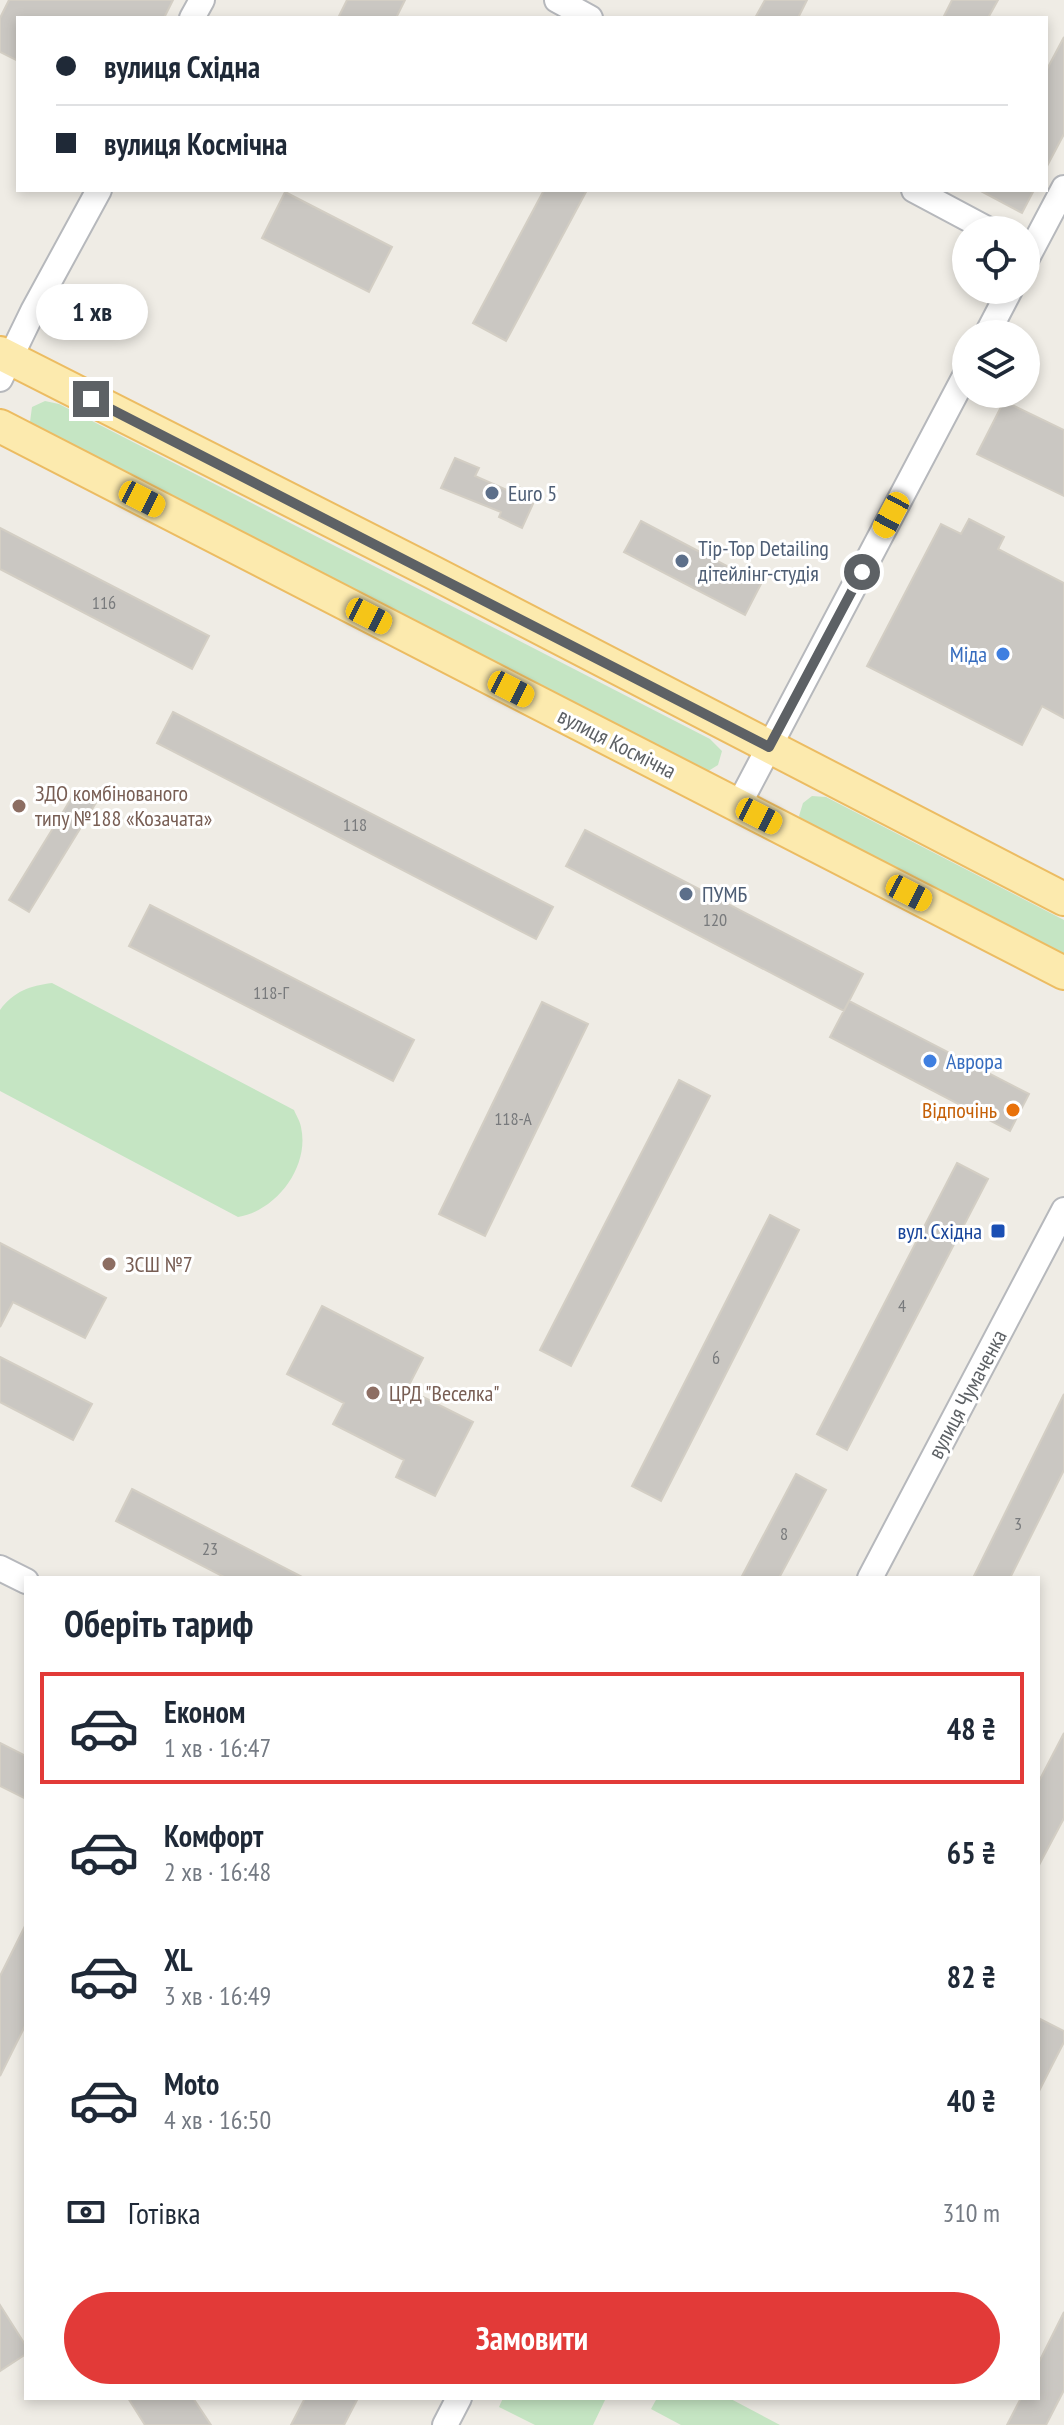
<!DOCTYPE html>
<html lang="uk">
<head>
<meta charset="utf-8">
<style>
  body { margin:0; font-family:"PT Sans Narrow",sans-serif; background:#f2f2f3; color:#1f2937; height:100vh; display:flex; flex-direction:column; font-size:30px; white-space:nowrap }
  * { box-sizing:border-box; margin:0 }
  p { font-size:26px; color:#747a83 }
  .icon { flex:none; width:44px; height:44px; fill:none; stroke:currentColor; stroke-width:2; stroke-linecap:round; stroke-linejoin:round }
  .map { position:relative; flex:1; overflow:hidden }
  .side { position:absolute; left:24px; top:1576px; width:1016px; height:824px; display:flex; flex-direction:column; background:#fff; border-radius:0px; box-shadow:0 4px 12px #0003 }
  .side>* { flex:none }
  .banner { position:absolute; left:16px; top:16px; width:1032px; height:176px; border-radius:0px; box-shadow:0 4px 12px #0003; display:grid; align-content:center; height:176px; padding:0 40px; background:#fff }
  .tools { position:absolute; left:952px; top:216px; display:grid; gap:16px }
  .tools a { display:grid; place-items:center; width:88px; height:88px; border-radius:50%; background:#fff; box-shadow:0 4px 12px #0003; font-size:40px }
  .end { position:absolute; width:36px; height:36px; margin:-18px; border:10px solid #5d6165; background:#fff; box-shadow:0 0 0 4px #fff }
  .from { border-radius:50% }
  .bubble { position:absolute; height:56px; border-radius:28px; background:#fff; box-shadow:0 4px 12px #0003; font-size:26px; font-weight:700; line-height:56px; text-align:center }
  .car { position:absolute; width:24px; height:48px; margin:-24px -12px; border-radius:10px; box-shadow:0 0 6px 2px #0007; background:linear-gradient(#f5c518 24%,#345 0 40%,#f5c518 0 76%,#345 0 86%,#f5c518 0) }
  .banner b { display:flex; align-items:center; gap:28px; height:76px; font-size:30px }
  .banner b+b { border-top:2px solid #e0e1e3 }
  .banner i { width:20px; height:20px; background:#1f2937 }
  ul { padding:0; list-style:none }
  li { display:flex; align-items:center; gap:24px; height:112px; margin:0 16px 12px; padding:0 24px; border:4px solid transparent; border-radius:0px }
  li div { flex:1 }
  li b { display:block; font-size:30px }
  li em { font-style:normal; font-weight:700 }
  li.active { border-color:#e23a38 }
  li>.icon { width:72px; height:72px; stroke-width:1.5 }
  h2 { padding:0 40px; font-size:36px; line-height:96px }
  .pay { display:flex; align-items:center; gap:20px; height:88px; padding:0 40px; font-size:30px }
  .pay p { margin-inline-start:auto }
  .button { display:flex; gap:16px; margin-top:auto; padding:16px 40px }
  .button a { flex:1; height:92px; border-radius:48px; background:#e23a38; color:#fff; font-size:32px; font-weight:700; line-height:92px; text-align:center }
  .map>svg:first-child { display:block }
</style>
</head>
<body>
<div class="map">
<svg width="1064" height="2425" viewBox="0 0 1064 2425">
  <rect width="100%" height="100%" fill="#efece5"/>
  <path fill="#c5e5c3" d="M45 401 59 404 710 739 722 751 718 765 705 773 38 433 30 422 32 407Z
    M812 796 826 797 1064 920V959L807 829 799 816 803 803Z
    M52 983 294 1110C296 1115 300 1121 301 1127 310 1167 276 1211 238 1217L0 1091V1010C14 991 30 986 52 983Z
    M503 2398H606L593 2425H535L499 2407Z
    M657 2398H729L780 2425H681L651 2409Z"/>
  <path fill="#cac7c2" stroke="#d3cec4" stroke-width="2" d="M9 0H173L164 18H18V61L0 52V18Z
    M347 0H405L396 18H338Z
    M765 0H807L798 18H755Z
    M952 0H998L988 18H943Z
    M1064 37V134L1046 168V71Z
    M544 190H587L506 341 473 323Z
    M979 190H1034L1022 213Z
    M285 192 392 247 369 292 262 238Z
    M1004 401 1064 430V496L977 454Z
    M455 458 479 468 475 476 509 491 512 484 537 495 522 528 499 517 501 512 441 488Z
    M969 519 1004 537 998 549 1064 583V718L1042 706 1022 745 867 666 941 524 961 534Z
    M641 521 761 584 745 615 624 552Z
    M0 528 209 636 192 669 0 569Z
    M173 712 553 907 536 939 157 743Z
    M77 789 97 801 29 912 9 900Z
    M585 830 863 974 844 1011 566 866Z
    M150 905 414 1040 393 1081 129 946Z
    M849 1001 1029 1094 1010 1131 830 1037Z
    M542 1002 588 1024 485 1236 439 1214Z
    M679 1080 710 1096 571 1366 540 1350Z
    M957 1163 988 1179 847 1450 817 1434Z
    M770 1215 799 1230 661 1501 632 1486Z
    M0 1243 106 1298 85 1338 13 1302 0 1327Z
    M322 1306 423 1358 407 1389 473 1422 435 1496 396 1477 404 1460 333 1424 344 1403 287 1374Z
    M0 1357 92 1404 73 1440 0 1402Z
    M1064 1394V1470L1010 1578H973Z
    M796 1474 826 1490 779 1578H741Z
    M132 1489 304 1578H226L116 1521Z
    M1064 1733V1818L1038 1867V1783Z
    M0 1743 26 1756V1799L0 1786Z
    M26 1924V2024L0 2076V1976Z
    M1038 2018 1064 2031V2042L1038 2093Z
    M0 2305 26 2346V2354L0 2371Z
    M1064 2312V2390L1046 2425H1007L1021 2398H1038V2364Z
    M128 2398H193L211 2425H145Z
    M305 2398H358L344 2425H291Z"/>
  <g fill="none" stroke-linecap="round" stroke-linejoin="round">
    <defs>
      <path id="minor" d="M557 0 590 18
        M192 18 202 0
        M914 190 989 230
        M1026 260 1064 188
        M987 334 1010 290
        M0 379 33 311 99 190
        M738 806 966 374
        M0 1568 26 1581
        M870 1578 1064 1210
        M445 2425 459 2398"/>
      <path id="major" d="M0 353 434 573 1064 899
        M0 426 1064 973"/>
    </defs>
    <use href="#minor" stroke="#b6b8bc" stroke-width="28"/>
    <use href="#major" stroke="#ecbc62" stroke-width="36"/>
    <use href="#minor" stroke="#fff" stroke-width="24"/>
    <use href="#major" stroke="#fceaae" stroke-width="32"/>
  </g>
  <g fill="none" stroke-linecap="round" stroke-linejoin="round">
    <path stroke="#5d6165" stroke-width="10" d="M91 399 769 747 862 572"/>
  </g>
  <g fill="#5c6f8a" stroke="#fff" stroke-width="3">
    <circle cx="492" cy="493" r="8"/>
    <circle cx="682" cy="561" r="8"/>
    <circle cx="686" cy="894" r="8"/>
  </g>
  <g fill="#3f7fe0" stroke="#fff" stroke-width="3">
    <circle cx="1003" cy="654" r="8"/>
    <circle cx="930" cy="1061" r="8"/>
  </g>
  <g fill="#8d6e63" stroke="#fff" stroke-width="3">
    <circle cx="19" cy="806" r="8"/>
    <circle cx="109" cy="1264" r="8"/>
    <circle cx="373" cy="1393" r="8"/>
  </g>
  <circle fill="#e8710a" stroke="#fff" stroke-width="3" cx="1013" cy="1110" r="8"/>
  <rect fill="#1a4fb4" stroke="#fff" stroke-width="3" x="990" y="1223" width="16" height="16" rx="4"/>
  <g text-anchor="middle" stroke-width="6" stroke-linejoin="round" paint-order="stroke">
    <g font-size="18" fill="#787a7c">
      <text x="104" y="609">116</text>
      <text x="355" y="831">118</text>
      <text x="715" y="926">120</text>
      <text x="271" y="999">118-Г</text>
      <text x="513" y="1125">118-А</text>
      <text x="902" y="1312">4</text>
      <text x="716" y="1364">6</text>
      <text x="1018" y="1530">3</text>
      <text x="784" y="1540">8</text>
      <text x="210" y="1555">23</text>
    </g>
    <g font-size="22" fill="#4e5e75" stroke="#fff" text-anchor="start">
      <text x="508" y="501">Euro 5</text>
      <text x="698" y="556">Tip-Top Detailing<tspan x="698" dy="25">дітейлiнг-студiя</tspan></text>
      <text x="702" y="902">ПУМБ</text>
    </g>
    <g font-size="22" fill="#366cbe" stroke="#fff" text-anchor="end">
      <text x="987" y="662">Міда</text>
      <text x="946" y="1069" text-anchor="start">Аврора</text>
    </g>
    <g font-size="22" fill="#5d6165" stroke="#fff">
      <text transform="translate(617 743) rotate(27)" y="8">вулиця Космічна</text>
      <text transform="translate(967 1394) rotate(-62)" y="8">вулиця Чумаченка</text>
    </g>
    <g font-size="22" fill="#785e54" stroke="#fff" text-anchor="start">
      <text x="35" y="801">ЗДО комбінованого<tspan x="35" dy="25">типу №188 «Козачата»</tspan></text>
      <text x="125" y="1272">ЗСШ №7</text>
      <text x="389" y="1401">ЦРД "Веселка"</text>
    </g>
    <g font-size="22" fill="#c56008" stroke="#fff" text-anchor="end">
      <text x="997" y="1118">Відпочінь</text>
    </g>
    <g font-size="22" fill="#164399" stroke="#fff" text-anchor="end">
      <text x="982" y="1239">вул. Східна</text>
    </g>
  </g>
</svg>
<div class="tools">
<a><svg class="icon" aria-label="locate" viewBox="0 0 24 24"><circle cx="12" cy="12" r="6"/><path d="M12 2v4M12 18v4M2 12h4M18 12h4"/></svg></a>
<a><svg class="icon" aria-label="layers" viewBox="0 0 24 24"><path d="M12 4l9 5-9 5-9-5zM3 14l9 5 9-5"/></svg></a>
</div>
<i class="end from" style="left:862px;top:572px"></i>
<i class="end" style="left:91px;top:399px"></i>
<div class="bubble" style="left:36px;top:284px;width:112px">1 хв</div>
<i class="car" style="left:142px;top:499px;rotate:117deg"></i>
<i class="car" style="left:891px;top:515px;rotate:208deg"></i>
<i class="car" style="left:369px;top:616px;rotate:117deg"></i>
<i class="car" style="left:511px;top:689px;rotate:117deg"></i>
<i class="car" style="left:759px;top:816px;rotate:117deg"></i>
<i class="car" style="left:909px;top:893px;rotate:117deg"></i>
<div class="banner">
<b><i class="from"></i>вулиця Східна</b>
<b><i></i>вулиця Космічна</b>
</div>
<section class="side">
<h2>Оберіть тариф</h2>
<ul>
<li class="active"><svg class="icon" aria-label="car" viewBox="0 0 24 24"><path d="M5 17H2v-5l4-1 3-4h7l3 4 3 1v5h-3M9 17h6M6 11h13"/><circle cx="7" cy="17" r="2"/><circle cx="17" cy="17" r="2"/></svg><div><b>Економ</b><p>1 хв · 16:47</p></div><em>48 ₴</em></li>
<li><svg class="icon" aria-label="car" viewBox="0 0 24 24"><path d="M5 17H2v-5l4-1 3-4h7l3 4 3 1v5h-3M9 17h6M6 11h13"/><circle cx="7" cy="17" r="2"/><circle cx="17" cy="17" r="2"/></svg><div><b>Комфорт</b><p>2 хв · 16:48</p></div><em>65 ₴</em></li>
<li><svg class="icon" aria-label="car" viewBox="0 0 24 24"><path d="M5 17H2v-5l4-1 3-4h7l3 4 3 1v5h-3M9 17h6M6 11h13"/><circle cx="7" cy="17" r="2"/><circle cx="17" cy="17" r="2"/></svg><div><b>XL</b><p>3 хв · 16:49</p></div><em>82 ₴</em></li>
<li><svg class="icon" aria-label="car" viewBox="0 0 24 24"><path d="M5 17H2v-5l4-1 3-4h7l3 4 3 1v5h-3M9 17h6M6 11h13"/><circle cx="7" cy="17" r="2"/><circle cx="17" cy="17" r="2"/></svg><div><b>Moto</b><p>4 хв · 16:50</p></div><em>40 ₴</em></li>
</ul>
<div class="pay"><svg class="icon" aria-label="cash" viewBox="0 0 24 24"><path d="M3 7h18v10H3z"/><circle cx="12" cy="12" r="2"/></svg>Готівка<p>310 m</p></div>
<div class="button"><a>Замовити</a></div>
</section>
</div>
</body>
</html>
